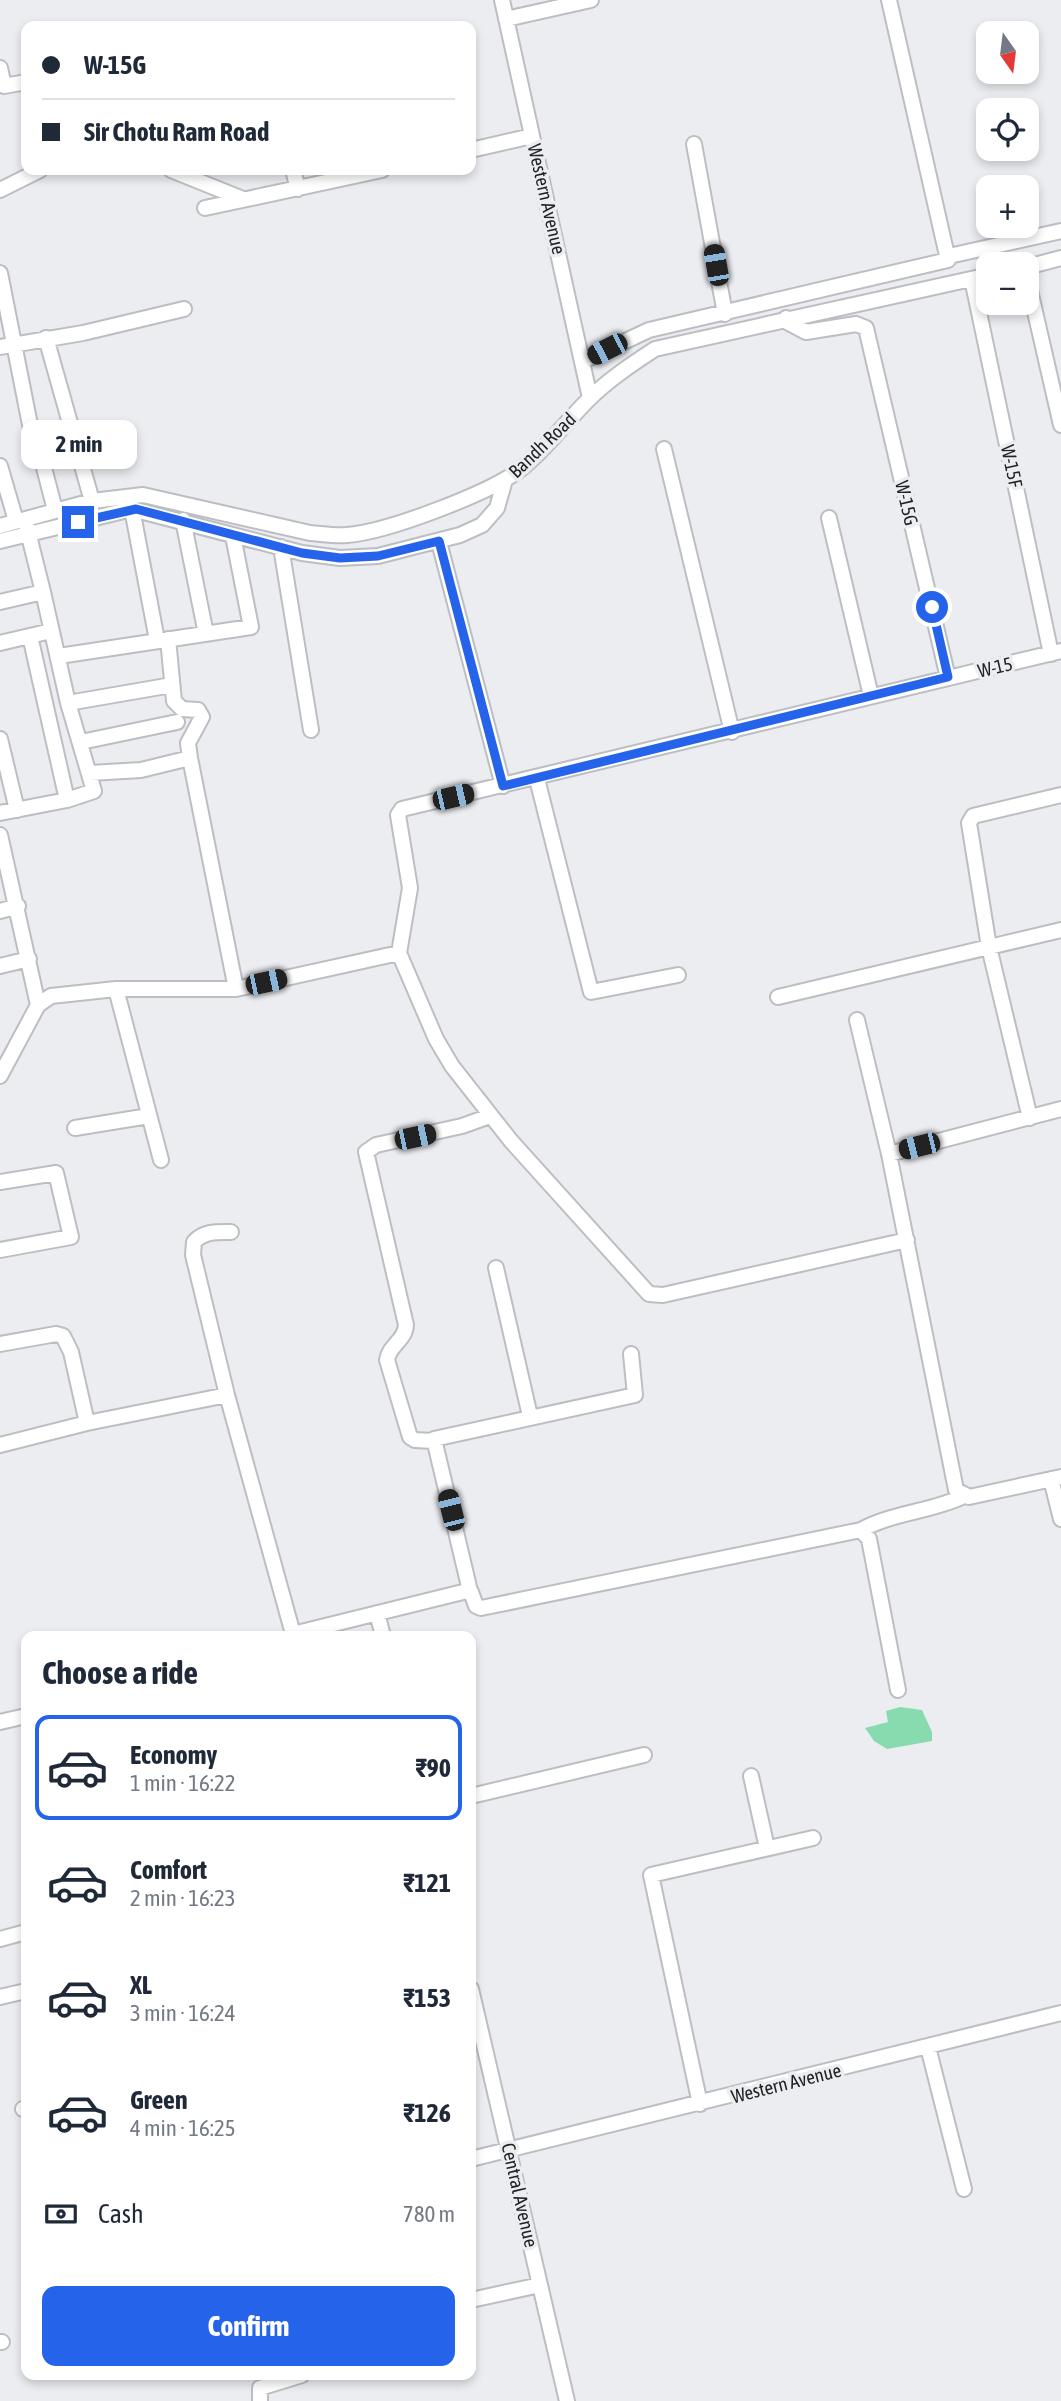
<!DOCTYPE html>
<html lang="en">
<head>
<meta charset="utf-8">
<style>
  body { margin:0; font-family:"Asap Condensed",sans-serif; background:#f2f2f3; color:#1f2937; height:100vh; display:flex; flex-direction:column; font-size:26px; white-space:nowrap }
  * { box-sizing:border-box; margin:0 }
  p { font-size:23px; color:#747a83 }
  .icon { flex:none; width:38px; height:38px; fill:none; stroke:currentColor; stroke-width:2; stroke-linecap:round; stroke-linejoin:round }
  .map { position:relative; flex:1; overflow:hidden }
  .panel { position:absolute; left:21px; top:1631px; width:455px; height:749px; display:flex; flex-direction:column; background:#fff; border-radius:14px; box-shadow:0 4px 10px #0003 }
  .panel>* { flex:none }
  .guide { position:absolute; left:21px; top:21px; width:455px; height:154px; border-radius:14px; box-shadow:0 4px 10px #0003; display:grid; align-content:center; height:154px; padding:0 21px; background:#fff }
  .needle { width:46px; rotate:166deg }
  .buttons { position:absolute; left:976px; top:21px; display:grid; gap:14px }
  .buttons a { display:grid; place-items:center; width:63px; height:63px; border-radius:14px; background:#fff; box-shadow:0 4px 10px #0003; font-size:35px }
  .end { position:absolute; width:32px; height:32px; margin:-16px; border:9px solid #2563eb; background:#fff; box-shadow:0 0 0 4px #fff }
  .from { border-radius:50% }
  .bubble { position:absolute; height:49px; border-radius:14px; background:#fff; box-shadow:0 4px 10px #0003; font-size:23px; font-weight:700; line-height:49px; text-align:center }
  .car { position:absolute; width:21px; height:42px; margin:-21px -10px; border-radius:9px; box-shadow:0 0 5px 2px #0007; background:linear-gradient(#222 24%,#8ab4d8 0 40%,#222 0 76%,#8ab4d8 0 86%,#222 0) }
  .guide b { display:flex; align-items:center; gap:24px; height:66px; font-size:26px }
  .guide b+b { border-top:2px solid #e0e1e3 }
  .guide i { width:18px; height:18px; background:#1f2937 }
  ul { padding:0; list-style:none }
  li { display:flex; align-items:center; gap:21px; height:105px; margin:0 14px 10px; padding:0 7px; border:4px solid transparent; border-radius:14px }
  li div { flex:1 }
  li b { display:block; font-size:26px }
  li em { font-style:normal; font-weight:700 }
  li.active { border-color:#2563eb }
  li>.icon { width:63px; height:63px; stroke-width:1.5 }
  h2 { padding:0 21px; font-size:32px; line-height:84px }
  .pay { display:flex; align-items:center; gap:18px; height:77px; padding:0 21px; font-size:26px }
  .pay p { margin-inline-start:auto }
  .cta { display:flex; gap:14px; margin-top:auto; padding:14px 21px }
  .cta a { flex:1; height:80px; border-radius:14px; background:#2563eb; color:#fff; font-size:28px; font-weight:700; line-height:80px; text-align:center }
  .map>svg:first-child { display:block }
</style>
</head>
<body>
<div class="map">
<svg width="1061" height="2401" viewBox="0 0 1061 2401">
  <rect width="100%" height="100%" fill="#ebedf1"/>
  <path fill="#88dbaf" d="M900 1707 922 1710 932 1732V1741L887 1749 874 1741 865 1728 888 1722 886 1711Z"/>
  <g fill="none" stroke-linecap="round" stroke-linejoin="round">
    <defs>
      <path id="minor" d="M502 0 590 398
        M506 19 591 0
        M0 68 4 86 26 82
        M694 144 725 314
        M471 150 532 136
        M171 170 243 199
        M293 170 298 189
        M0 190 40 170
        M205 208 382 170
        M949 256 1061 231
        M1027 267 1061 258
        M0 273 34 445 42 460 55 510
        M1027 277 1061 425
        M972 279 1051 654
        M786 318 787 322 806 332 856 324 866 328 948 678
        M46 338 92 501
        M0 347 83 333 184 309
        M583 361 649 330 948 260 889 0
        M664 449 732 732
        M0 466 16 521
        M132 509 157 640
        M829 518 871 696
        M183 520 206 634
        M0 526 92 501 143 495 310 533C323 534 335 536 347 535 387 532 490 493 521 469 546 449 565 423 588 400 608 380 632 364 655 349L989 275
        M0 541 132 509 302 553 340 558 378 556 460 535 482 525 497 508 505 480
        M439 542 503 786
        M281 547 311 730
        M0 602 43 592 26 524
        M30 636 67 800
        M168 639 174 701 182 709 198 710 202 717 188 743 190 758 236 989
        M0 643 51 631
        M59 656 251 627 233 536
        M68 703 172 685
        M0 739 17 810
        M81 742 177 722
        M90 773 141 770 190 758
        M537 779 591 992 678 975
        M0 813 67 800 94 791 68 703 43 592
        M0 835 38 1005
        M0 911 18 906
        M399 953 436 1039 452 1066 511 1141 649 1294 663 1295 907 1240
        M0 966 29 959
        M116 989 161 1160
        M778 997 1061 930
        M857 1020 889 1154 956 1490 969 1497 1061 1477
        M0 1076 38 1005 51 996 116 989H236L399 953 410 888 398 815 402 809 1061 651
        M1030 1118 989 947 969 823 973 816 1061 795
        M75 1128 149 1116
        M889 1154 1061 1109
        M0 1182 56 1173 71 1237 0 1250
        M231 1232C217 1232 204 1231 194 1242L193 1255 227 1395 293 1634 467 1591 471 1592 476 1606 481 1608 861 1530 869 1539 898 1690
        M496 1268 530 1416
        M0 1344 56 1334 63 1336 71 1352 87 1423
        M433 1441 415 1440 410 1437 387 1360C389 1345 405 1341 406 1325L366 1152 376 1145 462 1126 490 1116
        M0 1445 87 1423 227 1395
        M1051 1479 1061 1519
        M861 1530C894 1512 931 1512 964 1496
        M470 1591 434 1439 635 1395 631 1354
        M377 1613 383 1636
        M0 1722 26 1716
        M751 1776 767 1848
        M471 1796 644 1755
        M0 1939 26 1932
        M471 1989 567 2401
        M0 1997 26 1991
        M928 2047 964 2189
        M700 2104 651 1875 813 1838
        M23 2109 26 2108
        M471 2159 1061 2013
        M471 2300 540 2285
        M0 2342H2
        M260 2401V2388L302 2375"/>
    </defs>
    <use href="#minor" stroke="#bdbec3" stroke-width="18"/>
    <use href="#minor" stroke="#fff" stroke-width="14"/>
  </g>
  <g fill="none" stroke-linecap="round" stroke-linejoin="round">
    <path stroke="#2563eb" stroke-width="9" d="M78 522 136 509 302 553 340 558 378 556 439 541 503 786 948 677 932 607"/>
  </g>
  <g text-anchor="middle" stroke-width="7" stroke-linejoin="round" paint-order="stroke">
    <g font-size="19" fill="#222324" stroke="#ebedf1">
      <text transform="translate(547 199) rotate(77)" y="7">Western Avenue</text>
      <text transform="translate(542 445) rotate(-44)" y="7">Bandh Road</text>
      <text transform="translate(1012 466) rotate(78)" y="7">W-15F</text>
      <text transform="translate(907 503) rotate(77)" y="7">W-15G</text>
      <text transform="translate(995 667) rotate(-13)" y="7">W-15</text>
      <text transform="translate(786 2083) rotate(-14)" y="7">Western Avenue</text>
      <text transform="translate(520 2195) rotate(77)" y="7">Central Avenue</text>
    </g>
  </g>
</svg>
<div class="buttons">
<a><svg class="needle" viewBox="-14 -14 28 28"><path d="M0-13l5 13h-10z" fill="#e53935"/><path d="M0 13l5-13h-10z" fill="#747a83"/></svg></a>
<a><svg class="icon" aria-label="locate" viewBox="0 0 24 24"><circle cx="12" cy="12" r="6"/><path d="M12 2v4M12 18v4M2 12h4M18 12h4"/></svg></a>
<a>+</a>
<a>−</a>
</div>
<i class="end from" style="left:932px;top:607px"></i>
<i class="end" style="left:78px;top:522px"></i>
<div class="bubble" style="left:21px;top:420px;width:116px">2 min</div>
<i class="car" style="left:716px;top:265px;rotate:350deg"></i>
<i class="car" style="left:607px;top:349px;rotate:243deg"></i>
<i class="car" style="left:453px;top:797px;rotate:77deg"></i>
<i class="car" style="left:266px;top:982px;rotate:78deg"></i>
<i class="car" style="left:415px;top:1137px;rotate:78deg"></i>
<i class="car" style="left:919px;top:1146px;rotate:256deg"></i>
<i class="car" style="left:451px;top:1510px;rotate:346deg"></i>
<div class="guide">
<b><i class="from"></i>W-15G</b>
<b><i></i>Sir Chotu Ram Road</b>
</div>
<section class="panel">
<h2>Choose a ride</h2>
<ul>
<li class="active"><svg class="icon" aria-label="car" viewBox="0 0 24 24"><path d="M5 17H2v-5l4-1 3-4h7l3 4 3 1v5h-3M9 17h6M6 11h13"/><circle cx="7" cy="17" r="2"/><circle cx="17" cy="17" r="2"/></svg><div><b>Economy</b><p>1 min · 16:22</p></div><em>₹90</em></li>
<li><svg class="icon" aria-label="car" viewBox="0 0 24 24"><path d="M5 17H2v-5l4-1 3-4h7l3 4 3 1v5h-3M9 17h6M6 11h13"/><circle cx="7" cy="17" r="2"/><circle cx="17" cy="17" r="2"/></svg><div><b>Comfort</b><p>2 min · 16:23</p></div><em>₹121</em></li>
<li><svg class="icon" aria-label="car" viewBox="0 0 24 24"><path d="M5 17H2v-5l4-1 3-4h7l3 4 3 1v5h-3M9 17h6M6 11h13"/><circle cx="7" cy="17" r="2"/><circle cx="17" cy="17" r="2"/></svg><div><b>XL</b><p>3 min · 16:24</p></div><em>₹153</em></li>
<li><svg class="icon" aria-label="car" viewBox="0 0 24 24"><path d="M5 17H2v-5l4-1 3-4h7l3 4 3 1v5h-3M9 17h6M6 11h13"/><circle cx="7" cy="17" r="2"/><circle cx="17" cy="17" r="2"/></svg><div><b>Green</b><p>4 min · 16:25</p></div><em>₹126</em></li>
</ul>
<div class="pay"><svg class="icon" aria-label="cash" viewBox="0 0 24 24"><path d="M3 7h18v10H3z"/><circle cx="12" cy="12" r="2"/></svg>Cash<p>780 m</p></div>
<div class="cta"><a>Confirm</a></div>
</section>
</div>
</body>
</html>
